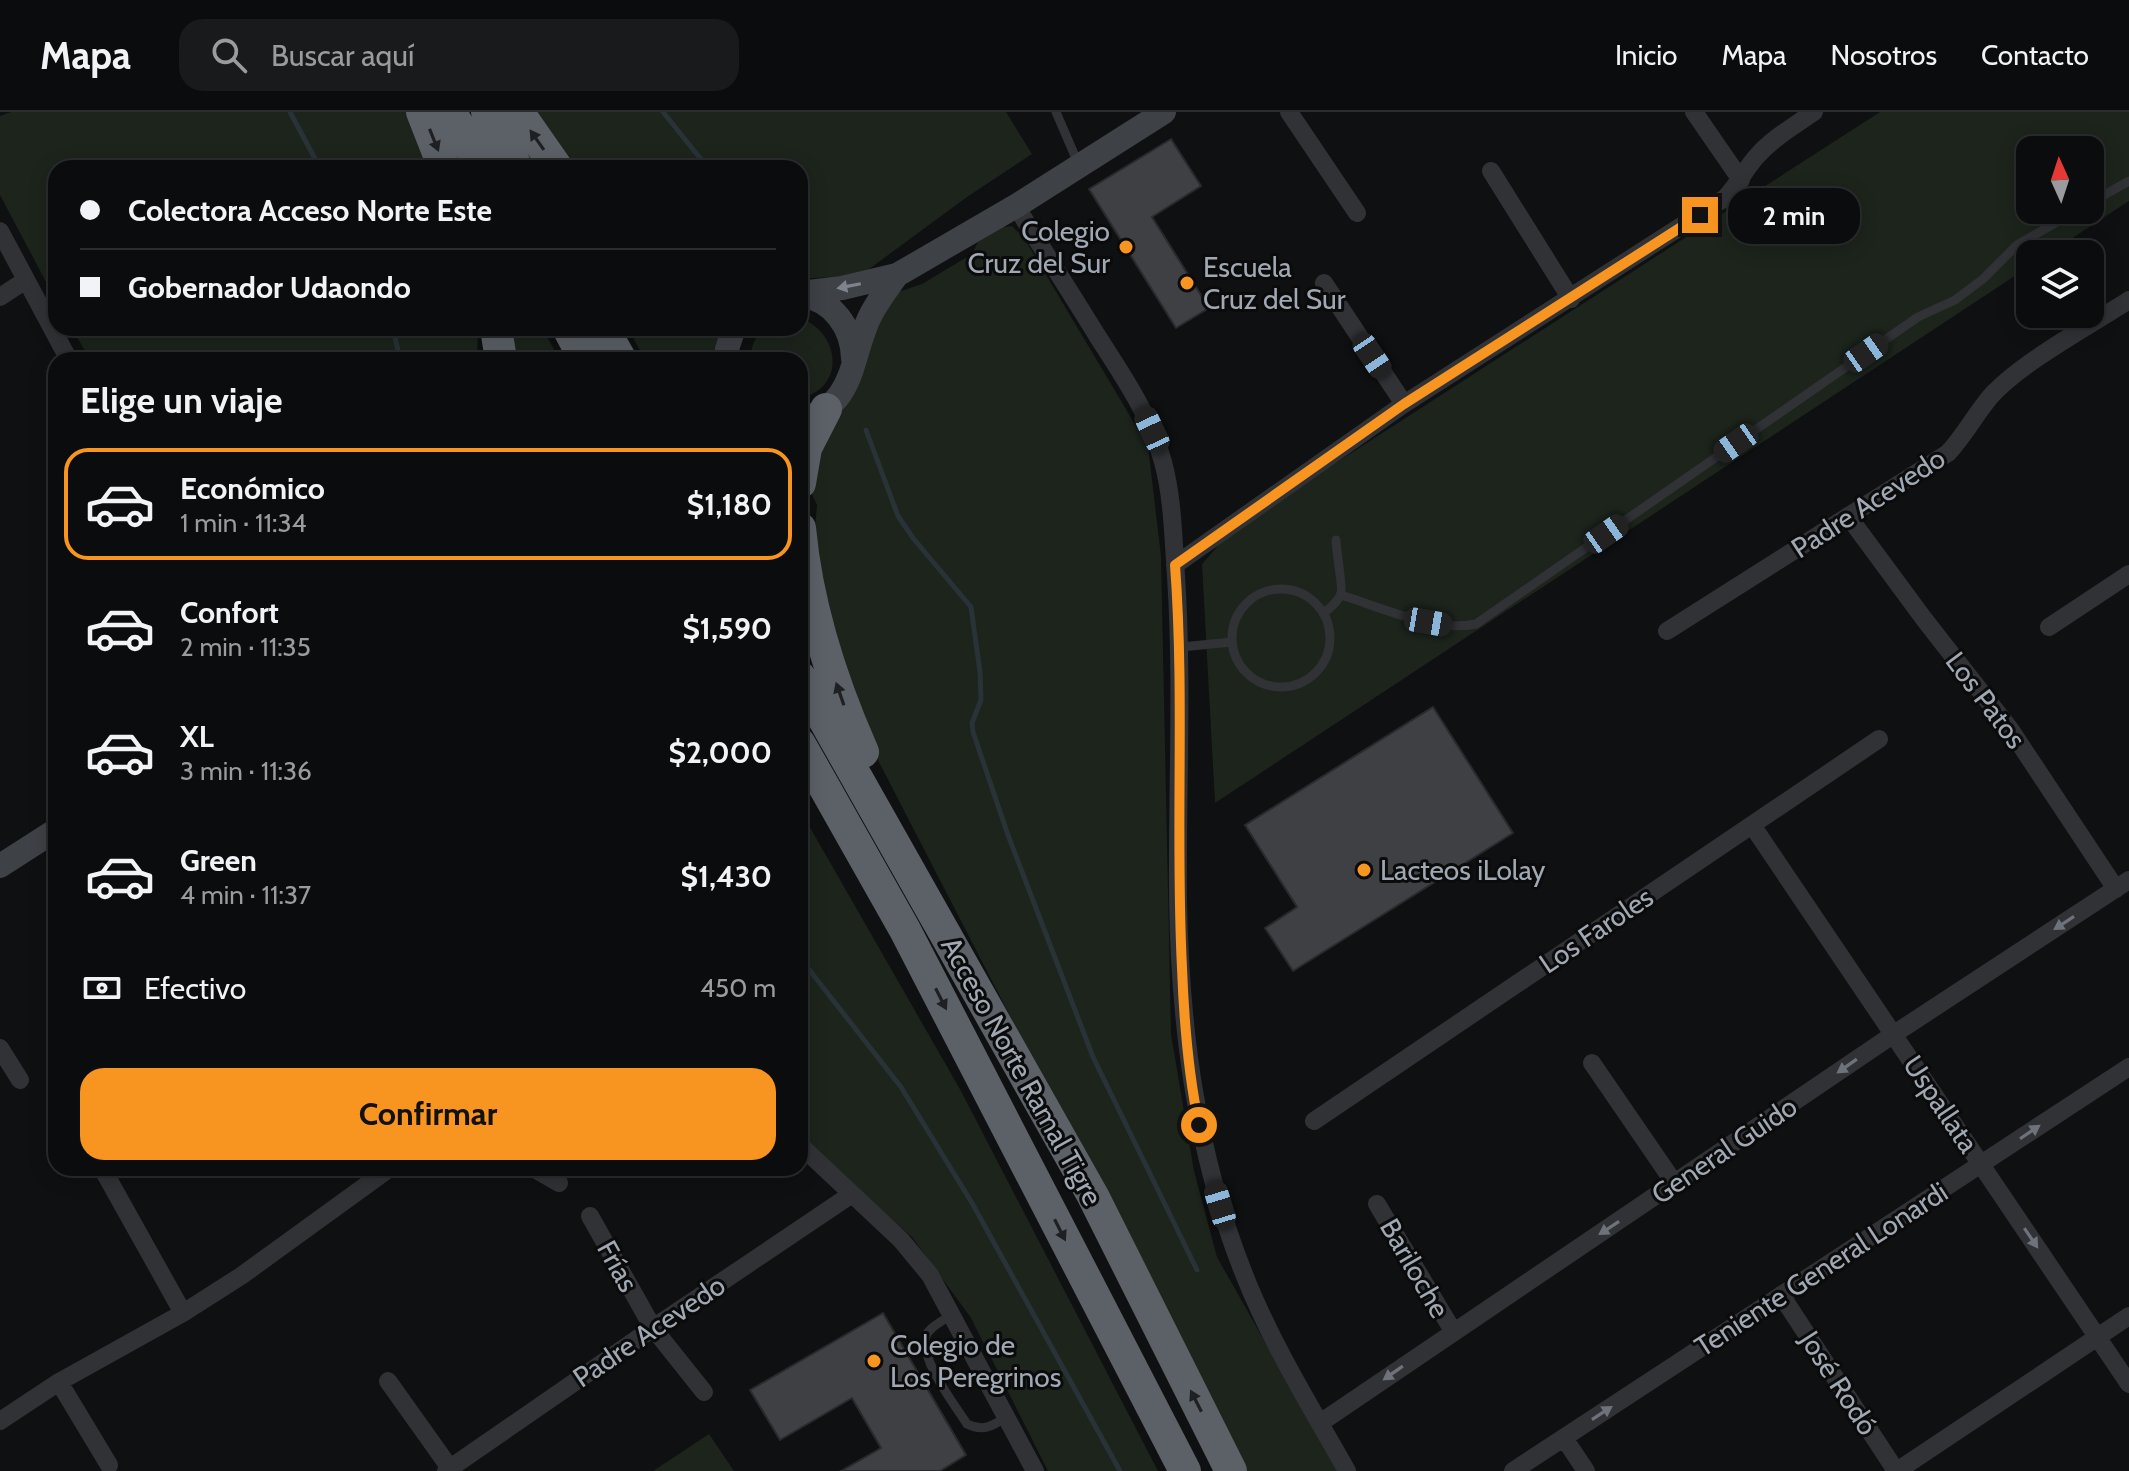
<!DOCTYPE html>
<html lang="es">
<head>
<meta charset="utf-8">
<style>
  body { margin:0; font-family:Cabin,sans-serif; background:#191a1b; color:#f1f3f6; height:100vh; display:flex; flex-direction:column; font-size:30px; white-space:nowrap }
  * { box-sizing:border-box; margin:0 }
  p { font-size:26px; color:#9a9b9d }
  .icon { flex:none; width:44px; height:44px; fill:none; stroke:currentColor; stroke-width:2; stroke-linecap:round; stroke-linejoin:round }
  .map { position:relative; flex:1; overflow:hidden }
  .details { position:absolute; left:48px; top:240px; width:760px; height:824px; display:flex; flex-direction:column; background:#0b0c0d; border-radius:24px; box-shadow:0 4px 20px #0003,0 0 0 2px #2b2c2e }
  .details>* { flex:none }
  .hud { position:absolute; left:48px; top:48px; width:760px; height:176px; border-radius:24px; box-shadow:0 4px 20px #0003,0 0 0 2px #2b2c2e; display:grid; align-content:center; height:176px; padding:0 32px; background:#0b0c0d }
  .needle { width:52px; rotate:357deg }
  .buttons { position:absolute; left:2016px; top:24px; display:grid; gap:16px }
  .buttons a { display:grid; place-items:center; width:88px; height:88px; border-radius:16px; background:#0b0c0d; box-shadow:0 4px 20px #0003,0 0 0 2px #2b2c2e; font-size:40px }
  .end { position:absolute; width:36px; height:36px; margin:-18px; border:10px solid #f89420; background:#111; box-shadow:0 0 0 4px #111 }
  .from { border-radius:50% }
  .bubble { position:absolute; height:56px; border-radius:24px; background:#0b0c0d; box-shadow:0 4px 20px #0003,0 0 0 2px #2b2c2e; font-size:26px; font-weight:800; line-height:56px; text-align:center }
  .car { position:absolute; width:24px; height:48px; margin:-24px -12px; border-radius:10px; box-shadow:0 0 6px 2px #0007; background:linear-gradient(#222 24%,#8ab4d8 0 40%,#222 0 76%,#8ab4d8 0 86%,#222 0) }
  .hud b { display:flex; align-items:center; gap:28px; height:76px; font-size:30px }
  .hud b+b { border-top:2px solid #2b2c2e }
  .hud i { width:20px; height:20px; background:#f1f3f6 }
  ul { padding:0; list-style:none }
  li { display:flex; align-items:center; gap:24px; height:112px; margin:0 16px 12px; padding:0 16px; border:4px solid transparent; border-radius:24px }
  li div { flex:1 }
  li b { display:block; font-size:30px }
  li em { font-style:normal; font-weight:800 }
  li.current { border-color:#f89420 }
  li>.icon { width:72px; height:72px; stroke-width:1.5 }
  h2 { padding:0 32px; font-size:36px; line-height:96px }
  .pay { display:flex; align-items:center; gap:20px; height:88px; padding:0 32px; font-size:30px }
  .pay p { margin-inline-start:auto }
  .action { display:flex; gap:16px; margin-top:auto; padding:16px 32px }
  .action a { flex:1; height:92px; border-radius:24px; background:#f89420; color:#111; font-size:32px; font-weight:800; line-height:92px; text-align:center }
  header { display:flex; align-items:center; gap:48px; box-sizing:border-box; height:112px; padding:0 40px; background:#0b0c0d; border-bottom:2px solid #2b2c2e }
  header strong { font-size:38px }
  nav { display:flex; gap:44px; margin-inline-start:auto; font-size:28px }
  .search { width:560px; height:72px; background:#191a1b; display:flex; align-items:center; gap:20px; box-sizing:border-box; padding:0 28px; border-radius:24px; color:#9a9b9d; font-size:30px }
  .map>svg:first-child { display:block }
</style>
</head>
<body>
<header>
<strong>Mapa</strong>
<div class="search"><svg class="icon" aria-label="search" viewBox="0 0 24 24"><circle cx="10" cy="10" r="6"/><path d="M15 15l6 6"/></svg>Buscar aquí</div>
<nav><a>Inicio</a><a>Mapa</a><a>Nosotros</a><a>Contacto</a></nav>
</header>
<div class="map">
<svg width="2129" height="1359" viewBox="0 0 2129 1359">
  <rect width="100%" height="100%" fill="#0f1011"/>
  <path fill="#1c241c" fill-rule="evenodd" d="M11 0H406L430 56H56V189L0 83V4Z
    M534 0H1006L1032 42 967 85 861 163 800 167V56H579L563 39Z
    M1880 0H2129V89L2048 142H2030V154L1215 691 1202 452 1232 418ZM2030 38H2090V98H2030Z
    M1012 114 1024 126 1148 334 1161 444 1171 922 1194 1059 1217 1145 1338 1359H1245L865 623 811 460 817 393 807 372 862 239 895 181 922 172 972 142 978 130 1002 115Z
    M800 206C842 221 845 277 800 286V248H751C750 235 755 225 764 216H800Z
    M72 216H478L477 248H90Z
    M508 216H542L560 248H512Z
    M628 216H723L711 248H645Z
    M800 698 961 979 1158 1359H1048L971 1206 912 1125 800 1027Z
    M709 1322 734 1359H653Z"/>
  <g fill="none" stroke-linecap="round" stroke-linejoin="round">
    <path stroke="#283237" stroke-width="5" d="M290 0 320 56
      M663 0 708 56
      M393 216 400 248
      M866 318 898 404 913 426 971 495 980 560 981 588 972 611 973 620 1008 723 1093 945 1197 1158
      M800 846 901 975 972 1091 1120 1359"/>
  </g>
  <path fill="#3e4044" stroke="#292a2d" stroke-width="2" d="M1171 27 1201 74 1152 105 1209 196 1176 216 1089 77Z
    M1433 595 1513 721 1293 859 1265 816 1297 795 1245 713Z
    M883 1201 966 1343 940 1359H841L881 1336 852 1286 780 1328 750 1278Z"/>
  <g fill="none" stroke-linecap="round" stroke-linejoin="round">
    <path stroke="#303236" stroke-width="9" d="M1056 0 1078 51
      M2090 91 2129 69
      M1232 526a49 49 0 1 1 98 0a49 49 0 1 1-98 0Z
      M1341 483C1381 495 1435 521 1476 512L1918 205 1955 188 1983 167 2017 133 2078 98
      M1324 501C1330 496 1339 489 1341 481 1343 477 1336 437 1336 428
      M1181 535 1232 530
      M951 1203C943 1209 929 1215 926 1224 919 1247 955 1293 967 1312 983 1320 993 1314 1006 1305"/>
    <path stroke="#303236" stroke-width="18" d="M1289 0 1357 101
      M1694 0 1741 68
      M1491 59 1571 187
      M1016 94C1043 138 1071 181 1098 225 1123 264 1151 305 1163 350 1173 387 1173 425 1176 464 1183 571 1177 679 1178 787 1180 915 1196 1042 1244 1162 1271 1231 1311 1295 1347 1359
      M0 119 69 248
      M1324 171 1404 292
      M0 185 26 168
      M1848 404 1924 507 2010 617 2116 777
      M1175 453 1404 292 1725 86C1738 73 1745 57 1757 44 1773 26 1794 14 1814 0
      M2049 515 2129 462
      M1667 519 1948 341C1964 324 1975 303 1990 285 2020 251 2089 214 2129 188
      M1752 713 2129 1272
      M0 936 20 968
      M1592 951 1675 1072
      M1314 1009 1879 627
      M800 1033 901 1128 930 1163 1035 1359
      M102 1056 183 1201
      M533 1056 559 1071
      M1377 1092 1453 1219
      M590 1104 653 1216 704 1280
      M1781 1183 1896 1359
      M388 1269 452 1359
      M59 1270 109 1353
      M0 1309 59 1270 183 1201 241 1164 390 1056
      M1320 1311 1894 922 2129 768
      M1564 1326 1586 1359
      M446 1359 653 1216 852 1082
      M1513 1359 2129 955
      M1897 1359 2129 1204"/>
    <path stroke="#3e4146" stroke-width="24" d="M800 181 842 176 897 163 1016 94 1164 0
      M800 183C833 188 852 215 853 246
      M726 248 727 237 734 216
      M800 308C854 293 849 254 867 211 874 193 886 179 897 163
      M0 754 56 718"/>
    <path stroke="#5c6167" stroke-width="32" d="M422 0 444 56
      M451 0 481 56
      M487 0 517 56
      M518 0 557 56
      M496 216 501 248
      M568 216 585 248
      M603 216 621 248
      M800 371 806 336 826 297
      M800 416C807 492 832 570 863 640
      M800 565 1093 1084 1231 1359
      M800 632 905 818 1185 1359"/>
  </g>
  <defs><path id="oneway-solid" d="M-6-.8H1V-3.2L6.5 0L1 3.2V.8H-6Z" transform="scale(2)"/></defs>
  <g fill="#1f2023">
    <use href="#oneway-solid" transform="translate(434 28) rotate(68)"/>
    <use href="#oneway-solid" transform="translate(537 28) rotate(-125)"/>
    <use href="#oneway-solid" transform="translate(840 582) rotate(-109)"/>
    <use href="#oneway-solid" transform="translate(941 887) rotate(63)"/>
    <use href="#oneway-solid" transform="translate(1060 1118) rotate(63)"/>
    <use href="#oneway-solid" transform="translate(1196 1289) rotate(-117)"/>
  </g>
  <use fill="#7e848d" href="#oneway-solid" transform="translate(849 174) rotate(169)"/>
  <g fill="#6e737b">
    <use href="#oneway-solid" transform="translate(2064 811) rotate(147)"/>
    <use href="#oneway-solid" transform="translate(1847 954) rotate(145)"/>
    <use href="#oneway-solid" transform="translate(2030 1020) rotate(-34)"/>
    <use href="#oneway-solid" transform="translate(1609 1116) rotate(147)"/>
    <use href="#oneway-solid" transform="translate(2031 1126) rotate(56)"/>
    <use href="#oneway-solid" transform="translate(1393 1261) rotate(145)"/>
    <use href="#oneway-solid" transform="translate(1602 1301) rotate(-33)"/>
  </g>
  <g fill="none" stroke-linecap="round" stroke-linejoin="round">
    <path stroke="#f89420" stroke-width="10" d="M1199 1013C1188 961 1184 909 1182 856 1175 721 1185 587 1175 453L1404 292 1700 103"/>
  </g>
  <g fill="#f89420" stroke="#0b0b0c" stroke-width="3">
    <circle cx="1126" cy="135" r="8"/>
    <circle cx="1187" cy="171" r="8"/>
    <circle cx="1364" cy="758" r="8"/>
    <circle cx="874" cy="1249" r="8"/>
  </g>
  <g text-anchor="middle" stroke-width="6" stroke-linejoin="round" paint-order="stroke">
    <g font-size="28" fill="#a0a8b3" stroke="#0b0b0c" text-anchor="start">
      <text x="1110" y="129" text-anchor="end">Colegio<tspan x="1110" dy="32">Cruz del Sur</tspan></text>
      <text x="1203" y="165">Escuela<tspan x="1203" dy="32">Cruz del Sur</tspan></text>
      <text x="1380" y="768">Lacteos iLolay</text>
      <text x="890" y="1243">Colegio de<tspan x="890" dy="32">Los Peregrinos</tspan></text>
    </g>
    <g font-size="28" fill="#a0a8b3" stroke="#0b0b0c">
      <text transform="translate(1868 391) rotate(-33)" y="10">Padre Acevedo</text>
      <text transform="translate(1986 588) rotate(53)" y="10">Los Patos</text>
      <text transform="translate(1596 818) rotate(-34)" y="10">Los Faroles</text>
      <text transform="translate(1022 959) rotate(61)" y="10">Acceso Norte Ramal Tigre</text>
      <text transform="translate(1941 992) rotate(56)" y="10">Uspallata</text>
      <text transform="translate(1724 1038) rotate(-34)" y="10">General Guido</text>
      <text transform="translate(618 1154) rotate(61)" y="10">Frías</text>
      <text transform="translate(1415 1156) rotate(60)" y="10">Bariloche</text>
      <text transform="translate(1821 1157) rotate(-33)" y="10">Teniente General Lonardi</text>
      <text transform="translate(649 1219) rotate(-34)" y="10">Padre Acevedo</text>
      <text transform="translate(1839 1271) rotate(57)" y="10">José Rodó</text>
    </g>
  </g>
</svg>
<div class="buttons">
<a><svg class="needle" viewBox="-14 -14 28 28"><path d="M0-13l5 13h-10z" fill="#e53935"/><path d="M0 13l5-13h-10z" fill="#9a9b9d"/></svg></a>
<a><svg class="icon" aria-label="layers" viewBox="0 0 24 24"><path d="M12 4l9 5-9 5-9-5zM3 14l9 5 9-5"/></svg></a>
</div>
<i class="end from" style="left:1199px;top:1013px"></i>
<i class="end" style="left:1700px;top:103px"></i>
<div class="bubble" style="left:1728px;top:76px;width:132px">2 min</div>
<i class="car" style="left:1866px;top:241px;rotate:55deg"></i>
<i class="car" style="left:1372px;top:244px;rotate:146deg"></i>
<i class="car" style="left:1152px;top:318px;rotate:335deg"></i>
<i class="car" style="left:1736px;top:331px;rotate:235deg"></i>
<i class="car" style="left:1606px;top:422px;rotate:55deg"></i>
<i class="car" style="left:1428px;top:510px;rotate:100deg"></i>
<i class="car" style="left:1220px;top:1093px;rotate:343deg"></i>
<div class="hud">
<b><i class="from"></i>Colectora Acceso Norte Este</b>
<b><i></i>Gobernador Udaondo</b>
</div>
<section class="details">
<h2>Elige un viaje</h2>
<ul>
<li class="current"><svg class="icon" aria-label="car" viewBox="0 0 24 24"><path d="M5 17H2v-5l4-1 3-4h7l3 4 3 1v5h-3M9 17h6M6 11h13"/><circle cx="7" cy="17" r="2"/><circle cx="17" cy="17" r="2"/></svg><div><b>Económico</b><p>1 min · 11:34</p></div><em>$1,180</em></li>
<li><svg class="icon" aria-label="car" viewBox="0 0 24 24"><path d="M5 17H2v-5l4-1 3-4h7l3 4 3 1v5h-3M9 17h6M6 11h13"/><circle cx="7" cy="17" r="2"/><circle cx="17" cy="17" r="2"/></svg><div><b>Confort</b><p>2 min · 11:35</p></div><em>$1,590</em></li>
<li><svg class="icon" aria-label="car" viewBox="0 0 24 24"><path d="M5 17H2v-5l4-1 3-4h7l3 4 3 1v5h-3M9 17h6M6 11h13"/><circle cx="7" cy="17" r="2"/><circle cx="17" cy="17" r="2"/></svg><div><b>XL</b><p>3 min · 11:36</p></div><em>$2,000</em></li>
<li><svg class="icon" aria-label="car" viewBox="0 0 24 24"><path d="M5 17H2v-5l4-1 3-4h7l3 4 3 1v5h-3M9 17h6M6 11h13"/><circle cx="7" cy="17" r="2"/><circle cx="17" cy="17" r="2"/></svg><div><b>Green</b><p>4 min · 11:37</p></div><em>$1,430</em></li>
</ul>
<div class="pay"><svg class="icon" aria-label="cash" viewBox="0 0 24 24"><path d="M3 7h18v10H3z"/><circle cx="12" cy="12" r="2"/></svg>Efectivo<p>450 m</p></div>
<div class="action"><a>Confirmar</a></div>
</section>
</div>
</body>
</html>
